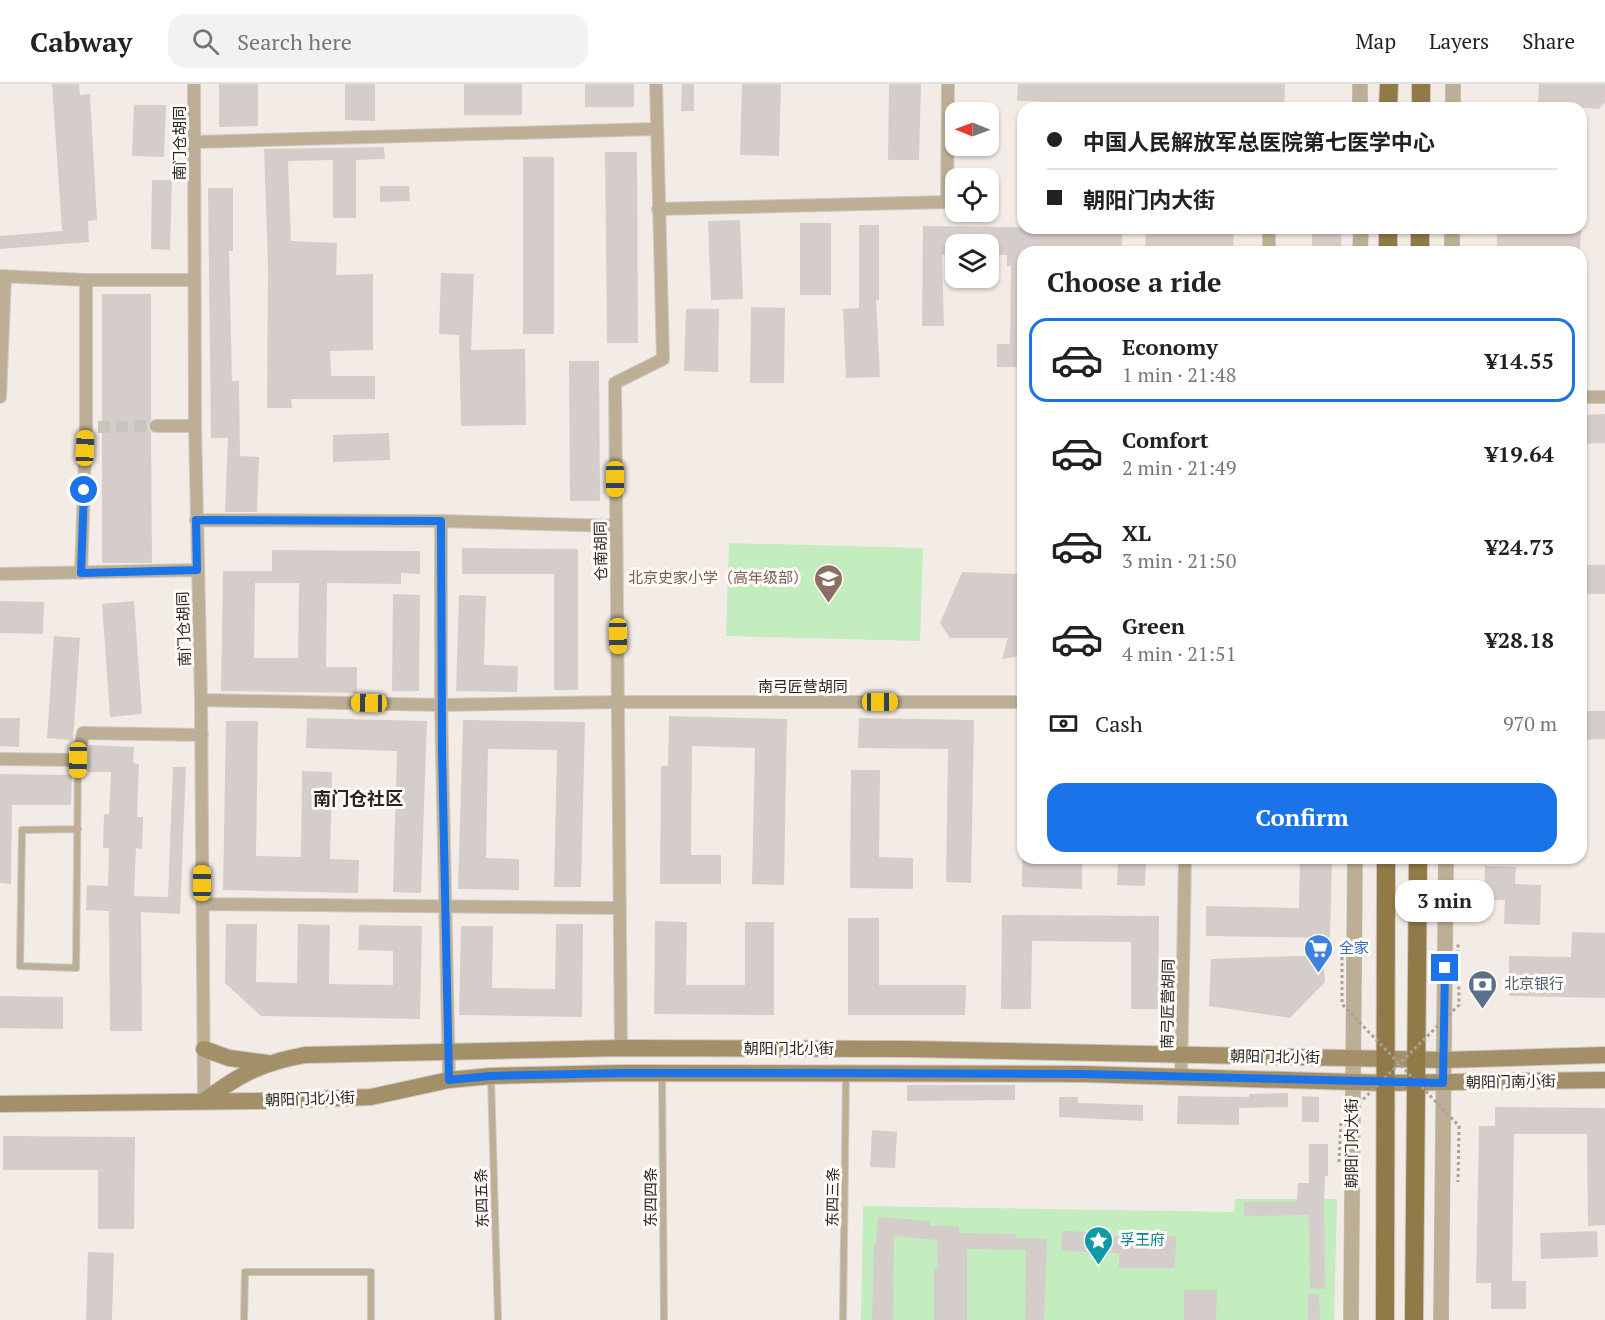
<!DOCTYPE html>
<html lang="en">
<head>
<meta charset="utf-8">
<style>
  body { margin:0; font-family:"PT Serif","Noto Sans SC",serif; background:#f2f2f2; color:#222; height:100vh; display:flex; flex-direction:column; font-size:22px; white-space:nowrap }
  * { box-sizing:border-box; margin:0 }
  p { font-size:20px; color:#767676 }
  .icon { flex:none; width:33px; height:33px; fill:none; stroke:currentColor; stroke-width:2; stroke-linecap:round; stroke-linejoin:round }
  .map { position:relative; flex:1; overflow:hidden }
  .details { position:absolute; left:1017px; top:162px; width:570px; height:618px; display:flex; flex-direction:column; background:#fff; border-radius:18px; box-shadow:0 2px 4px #0004 }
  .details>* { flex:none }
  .top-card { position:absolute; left:1017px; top:18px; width:570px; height:132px; border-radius:18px; box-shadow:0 2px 4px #0004; display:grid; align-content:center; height:132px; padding:0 30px; background:#fff }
  .needle { width:39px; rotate:271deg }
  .buttons { position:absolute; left:945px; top:18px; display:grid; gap:12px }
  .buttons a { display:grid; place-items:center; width:54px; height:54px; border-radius:12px; background:#fff; box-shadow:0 2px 4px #0004; font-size:30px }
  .end { position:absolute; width:27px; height:27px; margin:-14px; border:8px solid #1a73e8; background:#fff; box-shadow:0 0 0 3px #fff }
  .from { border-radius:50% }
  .bubble { position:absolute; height:42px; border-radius:18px; background:#fff; box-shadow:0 2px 4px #0004; font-size:20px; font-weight:700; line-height:42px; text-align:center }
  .car { position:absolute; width:18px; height:36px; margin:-18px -9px; border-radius:8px; box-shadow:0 0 4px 2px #0007; background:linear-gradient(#f5c518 24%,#345 0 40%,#f5c518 0 76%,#345 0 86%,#f5c518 0) }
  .top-card b { display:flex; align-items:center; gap:21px; height:57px; font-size:22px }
  .top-card b+b { border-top:2px solid #e0e0e0 }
  .top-card i { width:15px; height:15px; background:#222 }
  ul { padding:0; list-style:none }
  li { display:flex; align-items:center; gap:18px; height:84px; margin:0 12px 9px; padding:0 18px; border:3px solid transparent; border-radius:18px }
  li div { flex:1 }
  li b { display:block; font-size:22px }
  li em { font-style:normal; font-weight:700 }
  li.current { border-color:#1a73e8 }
  li>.icon { width:54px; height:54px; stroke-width:1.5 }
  h2 { padding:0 30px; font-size:27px; line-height:72px }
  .pay { display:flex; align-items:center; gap:15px; height:66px; padding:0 30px; font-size:22px }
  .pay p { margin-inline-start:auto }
  .action { display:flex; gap:12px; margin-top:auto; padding:12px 30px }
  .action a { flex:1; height:69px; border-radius:18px; background:#1a73e8; color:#fff; font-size:24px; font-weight:700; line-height:69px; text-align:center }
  header { display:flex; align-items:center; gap:36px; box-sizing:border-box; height:84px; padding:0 30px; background:#fff; border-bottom:2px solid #e0e0e0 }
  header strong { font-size:28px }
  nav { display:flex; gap:33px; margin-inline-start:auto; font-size:21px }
  .search { width:420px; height:54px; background:#f2f2f2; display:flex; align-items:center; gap:15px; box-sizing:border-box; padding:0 21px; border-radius:18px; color:#767676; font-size:22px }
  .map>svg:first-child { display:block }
</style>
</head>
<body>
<header>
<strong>Cabway</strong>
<div class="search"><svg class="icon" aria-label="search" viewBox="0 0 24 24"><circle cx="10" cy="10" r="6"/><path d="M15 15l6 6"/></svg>Search here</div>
<nav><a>Map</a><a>Layers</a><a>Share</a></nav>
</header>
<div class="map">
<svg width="1605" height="1236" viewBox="0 0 1605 1236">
  <rect width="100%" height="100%" fill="#f3ece6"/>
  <path fill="#c3ecbf" d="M729 459 923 464 920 557 726 552Z
    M1235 1115H1337L1334 1236H861L863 1122 1234 1128Z"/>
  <path fill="#d5cdc9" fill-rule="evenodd" d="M52 0H79L80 11 90 10 97 136 88 137 89 158 0 165V152L62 147Z
    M219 0H258V42L219 43Z
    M345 0H375V37L345 36Z
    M464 0H522V31H464Z
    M585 0H634V23H585Z
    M682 0H694V27H681Z
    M742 0H781L779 72 740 71Z
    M889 0H921L919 76H888Z
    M1018 0H1285L1284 24 1017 17Z
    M1539 0H1605V18L1599 25 1538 20Z
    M134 21H166L164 73 132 72Z
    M384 63 385 75 356 76V134H333V76L288 77 291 157 337 159 336 191 373 190V266L330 267 331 292H375V315H291L292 324H267L268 180 264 65Z
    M605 68H637L638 259H607Z
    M523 73H554V250H523Z
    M152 96H172L170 166 151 165Z
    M380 102H409L410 117 380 118Z
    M208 104H233V167H229L232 297H239L240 372 259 373 257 428H225L228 354H211Z
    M740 136 743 215 711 216 708 137Z
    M800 139H831V211H800Z
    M859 141H879V216H876L880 293 846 294 843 225 859 224Z
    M923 142 1087 144V149H1122V168H1023V283H997V260H1010L1011 182H1007V171H988V160H956V171H942L944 242H922Z
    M1146 144H1234L1233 167 1145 165Z
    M1312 144H1341V168H1312Z
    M1497 144H1581L1580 168H1497Z
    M441 189 474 190 471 266 525 265 526 341 461 342 459 251 439 250Z
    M102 210H151V335L148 343 151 349 152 479H102Z
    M751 223 785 224 784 299H750Z
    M686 225H719L718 288 684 287Z
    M569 277H599L600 417H570Z
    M1605 330V359L1581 360V331Z
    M389 349 390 376 333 378V351Z
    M462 464 578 465V606H554V490H462Z
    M272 466 420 467V490L401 489V500L327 499 326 583H357V609L221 607 223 487H272ZM255 499H299L298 574H254Z
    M1581 481H1605V510H1581Z
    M962 488 1017 490 1023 494V562L1020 572 1002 575 1008 554H950L940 539Z
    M393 510 420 511 419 607H392Z
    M459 511 486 512 484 581 518 582 517 608 456 607Z
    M0 517 44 518 43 550 0 549Z
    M134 517 142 630 110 633 102 520Z
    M54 552 80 554 73 656 47 654Z
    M1581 627H1605V655L1581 656Z
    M669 632 787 635 784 801 752 800 755 664 692 662 691 771H721V800H660L661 682H668Z
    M0 634H20L19 663 0 662Z
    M307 634 427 637 421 809 393 808 397 667 306 664Z
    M859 634 974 636 971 799 946 798 948 665 858 664Z
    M463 636 585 638 581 803H554L557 666 488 665 486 774 519 775V806L458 805Z
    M226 637H258L256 772 301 773 302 687 332 688 330 775 359 776 358 809 223 806Z
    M89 661 134 663 133 679 139 680 137 733H143L142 765 136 764 134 812 168 813 173 683H186L180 830 141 828 142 947H110L109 827 86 826 87 801 108 802 109 764H103L104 730H109L111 688H88Z
    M851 686H880L879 773 913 774V805L850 804Z
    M0 690 72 691 71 721H12L11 800 0 799Z
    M1022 774 1082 777V805L1022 803Z
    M1118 774H1146L1145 802 1117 801Z
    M1300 774H1332L1330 854 1206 852V822L1299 824Z
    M1485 782 1516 783 1515 800 1541 801 1540 841 1504 840 1505 816H1484Z
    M1002 831 1159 832 1158 925H1131V858L1032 857 1031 925H1001Z
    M848 834H879V901H966L965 931H848Z
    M655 837 687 838 686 901H745V838H774V931L654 930Z
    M226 840H257L256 898 297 899 298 840 330 841 329 900 393 901V867L358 866 359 841 422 842 420 935 261 932 225 899Z
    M556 840H583L582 933 459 931 461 842H493L492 904 555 905Z
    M1572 848 1605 849V914L1509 912V872L1571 873Z
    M1323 871 1325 898 1290 934 1209 922 1211 875Z
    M0 912 63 913V945L0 944Z
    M907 1001H1015V1016L907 1017Z
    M1288 1009V1023L1239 1024V1041L1177 1040 1178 1012 1249 1013V1010Z
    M1302 1012 1319 1013V1038H1302Z
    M1059 1013H1078V1019L1143 1021V1037L1059 1033Z
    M1495 1023 1605 1024V1141L1588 1142 1587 1050H1514L1512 1197H1526V1225H1491V1199H1476L1479 1042H1495Z
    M872 1046 897 1048 895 1084 870 1083Z
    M3 1052 135 1053 134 1145H98V1086H3Z
    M1309 1060H1328V1092H1325L1324 1118 1325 1205 1310 1204 1309 1131 1244 1132V1118H1297L1298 1099H1309Z
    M878 1133 931 1137 930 1142H959V1149L1016 1150 1015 1154 1047 1155 1044 1236H1025L1026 1166 967 1165V1236H934V1184H938L937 1156 894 1152 893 1236H872L874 1160H876Z
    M1062 1147 1110 1149V1152H1176L1175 1184H1119V1169L1061 1167Z
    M1597 1147 1598 1173 1541 1175 1540 1149Z
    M88 1168 114 1169 112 1236H86Z
    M1184 1206H1217L1216 1236H1184Z
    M1308 1210H1319L1320 1236H1308Z"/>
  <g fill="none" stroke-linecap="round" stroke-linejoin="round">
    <path stroke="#cac4bf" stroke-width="12" stroke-dasharray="12 6" stroke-linecap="butt" d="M98 343 156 342"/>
    <defs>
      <path id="service" d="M78 745 22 746 20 882 76 884 78 676
        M662 991 664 1236
        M491 994 498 1236
        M244 1236 245 1188H371V1236
        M843 1236 846 990"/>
      <path id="minor" d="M194 0 195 342 201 616 204 1017
        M195 58 655 45
        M658 125 947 118 948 0
        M1269 168V144
        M0 192 86 196H194
        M0 313 5 192
        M1581 313H1605
        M156 342H195
        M196 436 441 437 615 442
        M441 437V621L449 996
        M81 489 86 343V196
        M0 490 197 486
        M201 616 441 621 619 618H1023
        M0 675 78 676 83 649 202 651
        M202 820 618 824
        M621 964 615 299 663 275 656 0
        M1181 994 1185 774"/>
      <path id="tertiary" d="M1360 0V24
        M1453 24V0
        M1360 168 1361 144
        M1452 168V144
        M1351 1236 1355 774
        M1441 1236 1446 774"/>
      <path id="secondary" d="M204 965 229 974 267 979
        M204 1017C240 990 261 979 305 971L621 964 909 965 1444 976 1605 971
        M0 1020 260 1017 371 1013 449 996 491 992 622 989 1082 990 1385 999 1605 996"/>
      <path id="primary" d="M1388 24 1389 0
        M1421 24V0
        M1388 168V144
        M1420 168V144
        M1385 1236 1386 774
        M1414 1236 1418 774"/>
    </defs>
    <use href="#service" stroke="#cec8c3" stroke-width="8"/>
    <use href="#minor" stroke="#cec8c3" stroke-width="14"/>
    <use href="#tertiary" stroke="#cec8c3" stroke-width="16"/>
    <use href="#secondary" stroke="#cec8c3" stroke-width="18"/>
    <use href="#primary" stroke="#cec8c3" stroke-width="20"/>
    <use href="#service" stroke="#bcaf95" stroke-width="6"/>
    <use href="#minor" stroke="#bcaf95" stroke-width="12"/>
    <use href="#tertiary" stroke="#bcaf95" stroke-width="15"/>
    <use href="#secondary" stroke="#a39069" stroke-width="16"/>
    <use href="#primary" stroke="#917a48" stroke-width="18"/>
    <path stroke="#a7a29d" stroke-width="3" stroke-dasharray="3 3" stroke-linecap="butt" d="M1342 867V920L1459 1042 1458 1098
      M1339 1078 1341 1037 1459 921 1458 860"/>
  </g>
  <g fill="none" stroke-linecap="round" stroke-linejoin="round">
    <path stroke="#1a73e8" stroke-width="8" d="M84 406 81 489 197 486 196 436 441 437 442 666 449 996 490 992 622 989H846L1082 990 1443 999 1445 884"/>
  </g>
  <defs>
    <symbol id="school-pin" viewBox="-11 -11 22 30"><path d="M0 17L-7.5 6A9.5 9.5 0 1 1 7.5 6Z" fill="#8d6e63" stroke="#fefaf6"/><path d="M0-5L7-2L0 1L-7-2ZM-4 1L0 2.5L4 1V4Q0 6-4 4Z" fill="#fff"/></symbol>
    <symbol id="supermarket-pin" viewBox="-11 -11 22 30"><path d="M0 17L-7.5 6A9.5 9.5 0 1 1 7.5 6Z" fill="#3f7fe0" stroke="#fefaf6"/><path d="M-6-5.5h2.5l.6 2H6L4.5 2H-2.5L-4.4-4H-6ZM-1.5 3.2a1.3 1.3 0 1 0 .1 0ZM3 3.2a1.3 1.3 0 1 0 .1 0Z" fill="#fff"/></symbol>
    <symbol id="bank-pin" viewBox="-11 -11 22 30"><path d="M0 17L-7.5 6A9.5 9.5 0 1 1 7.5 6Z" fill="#5c6f8a" stroke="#fefaf6"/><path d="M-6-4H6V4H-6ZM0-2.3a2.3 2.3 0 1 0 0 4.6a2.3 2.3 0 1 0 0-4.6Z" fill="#fff"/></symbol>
    <symbol id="sight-pin" viewBox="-11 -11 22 30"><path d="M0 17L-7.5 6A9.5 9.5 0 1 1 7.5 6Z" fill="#0f9aa8" stroke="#fefaf6"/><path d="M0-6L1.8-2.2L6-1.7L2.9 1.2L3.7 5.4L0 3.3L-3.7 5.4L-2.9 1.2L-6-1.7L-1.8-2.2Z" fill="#fff"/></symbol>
  </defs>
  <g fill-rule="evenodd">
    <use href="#school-pin" x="812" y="478" width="33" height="45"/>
    <use href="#supermarket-pin" x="1302" y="848" width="33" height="45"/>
    <use href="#bank-pin" x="1466" y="884" width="33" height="45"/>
    <use href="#sight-pin" x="1082" y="1140" width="33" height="45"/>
  </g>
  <g text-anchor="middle" stroke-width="6" stroke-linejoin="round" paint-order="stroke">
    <g font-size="15" fill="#272422" stroke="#fefaf6">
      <text transform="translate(180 59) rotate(-90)" y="5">南门仓胡同</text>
      <text transform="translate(601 467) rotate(-91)" y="5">仓南胡同</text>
      <text transform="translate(184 545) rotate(-92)" y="5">南门仓胡同</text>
      <text x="803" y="608">南弓匠营胡同</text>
      <text transform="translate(1168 920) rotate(-89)" y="5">南弓匠营胡同</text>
      <text x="789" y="970">朝阳门北小街</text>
      <text transform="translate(1275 973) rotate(1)" y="5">朝阳门北小街</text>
      <text transform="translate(1511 998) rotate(-1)" y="5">朝阳门南小街</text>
      <text transform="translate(310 1015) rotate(-2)" y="5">朝阳门北小街</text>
      <text transform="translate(1352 1059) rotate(-90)" y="5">朝阳门内大街</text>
      <text transform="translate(651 1113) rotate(-90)" y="5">东四四条</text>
      <text transform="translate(833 1113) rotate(-89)" y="5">东四三条</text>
      <text transform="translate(482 1114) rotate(-92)" y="5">东四五条</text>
    </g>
    <g font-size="15" fill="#785e54" stroke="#fefaf6" text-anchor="end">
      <text x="808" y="499">北京史家小学（高年级部）</text>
    </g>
    <g font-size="15" fill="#366cbe" stroke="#fefaf6" text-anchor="start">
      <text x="1339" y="869">全家</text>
    </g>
    <g font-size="15" fill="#4e5e75" stroke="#fefaf6" text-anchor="start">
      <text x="1504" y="905">北京银行</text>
    </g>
    <g font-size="15" fill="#0d838f" stroke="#fefaf6" text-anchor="start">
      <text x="1120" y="1161">孚王府</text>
    </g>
    <g font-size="18" font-weight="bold" fill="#272422" stroke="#fefaf6">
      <text x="358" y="721">南门仓社区</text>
    </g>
  </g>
</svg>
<div class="buttons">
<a><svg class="needle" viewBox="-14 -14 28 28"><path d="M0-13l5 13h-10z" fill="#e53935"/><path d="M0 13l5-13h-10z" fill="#767676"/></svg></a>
<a><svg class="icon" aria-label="locate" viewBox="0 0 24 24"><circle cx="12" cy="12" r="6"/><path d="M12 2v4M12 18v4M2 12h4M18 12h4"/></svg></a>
<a><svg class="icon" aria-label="layers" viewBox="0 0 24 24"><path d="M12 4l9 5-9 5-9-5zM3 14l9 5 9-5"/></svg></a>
</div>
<i class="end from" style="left:84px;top:406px"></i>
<i class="end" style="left:1445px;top:884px"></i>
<div class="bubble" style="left:1395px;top:796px;width:99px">3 min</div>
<i class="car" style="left:85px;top:364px;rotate:2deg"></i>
<i class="car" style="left:615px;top:395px;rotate:180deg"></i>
<i class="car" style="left:618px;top:552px;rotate:179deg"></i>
<i class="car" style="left:880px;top:618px;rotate:90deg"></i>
<i class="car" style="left:369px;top:619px;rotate:271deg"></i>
<i class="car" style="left:78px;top:676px;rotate:181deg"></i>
<i class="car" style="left:202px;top:799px;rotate:0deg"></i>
<div class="top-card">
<b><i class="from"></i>中国人民解放军总医院第七医学中心</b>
<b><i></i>朝阳门内大街</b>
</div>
<section class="details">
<h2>Choose a ride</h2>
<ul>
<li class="current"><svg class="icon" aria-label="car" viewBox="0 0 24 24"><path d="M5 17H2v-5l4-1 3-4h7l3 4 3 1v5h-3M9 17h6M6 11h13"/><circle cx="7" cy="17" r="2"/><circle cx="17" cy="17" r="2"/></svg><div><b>Economy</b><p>1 min · 21:48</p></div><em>¥14.55</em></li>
<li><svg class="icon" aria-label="car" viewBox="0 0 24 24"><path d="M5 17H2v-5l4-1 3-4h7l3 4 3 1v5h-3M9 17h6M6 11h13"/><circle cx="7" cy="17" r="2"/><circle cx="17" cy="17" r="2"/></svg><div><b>Comfort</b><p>2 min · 21:49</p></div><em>¥19.64</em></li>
<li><svg class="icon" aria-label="car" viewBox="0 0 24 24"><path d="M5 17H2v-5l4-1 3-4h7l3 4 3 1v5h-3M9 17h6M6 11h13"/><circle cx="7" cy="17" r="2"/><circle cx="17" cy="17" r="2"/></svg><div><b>XL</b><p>3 min · 21:50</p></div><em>¥24.73</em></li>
<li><svg class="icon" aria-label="car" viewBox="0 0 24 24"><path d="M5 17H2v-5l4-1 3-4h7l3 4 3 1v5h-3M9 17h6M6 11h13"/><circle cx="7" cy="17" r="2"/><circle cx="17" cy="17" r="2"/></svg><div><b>Green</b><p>4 min · 21:51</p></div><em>¥28.18</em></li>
</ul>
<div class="pay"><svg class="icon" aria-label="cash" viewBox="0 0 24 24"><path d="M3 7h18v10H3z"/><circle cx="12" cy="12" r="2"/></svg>Cash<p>970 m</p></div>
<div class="action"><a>Confirm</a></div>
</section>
</div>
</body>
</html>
